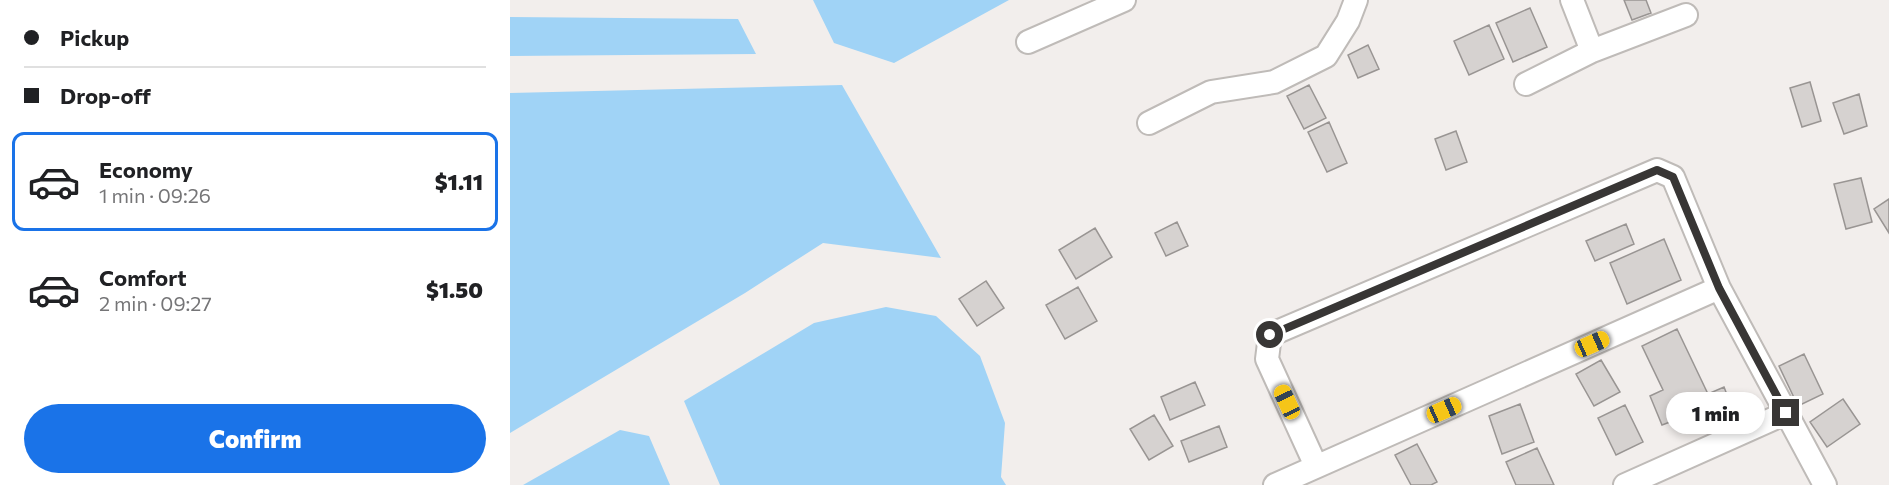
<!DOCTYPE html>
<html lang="en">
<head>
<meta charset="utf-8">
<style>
  body { margin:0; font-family:Commissioner,sans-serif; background:#f2f2f2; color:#202124; height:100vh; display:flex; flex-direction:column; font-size:22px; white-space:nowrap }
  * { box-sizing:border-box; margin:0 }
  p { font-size:20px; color:#757577 }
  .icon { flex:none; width:33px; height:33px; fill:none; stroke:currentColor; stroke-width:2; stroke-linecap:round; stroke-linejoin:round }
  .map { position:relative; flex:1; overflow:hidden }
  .side { display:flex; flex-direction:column; background:#fff; width:510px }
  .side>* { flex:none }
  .hud { display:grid; align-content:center; height:132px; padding:0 24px; background:#fff }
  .end { position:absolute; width:27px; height:27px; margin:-14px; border:8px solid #383635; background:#fff; box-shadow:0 0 0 3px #fff }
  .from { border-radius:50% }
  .bubble { position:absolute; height:42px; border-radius:21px; background:#fff; box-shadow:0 3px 9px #0003; font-size:20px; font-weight:800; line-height:42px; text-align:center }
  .car { position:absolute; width:18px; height:36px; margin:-18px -9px; border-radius:8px; box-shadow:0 0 4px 2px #0007; background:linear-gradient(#f5c518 24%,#345 0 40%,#f5c518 0 76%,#345 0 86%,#f5c518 0) }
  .hud b { display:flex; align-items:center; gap:21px; height:57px; font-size:22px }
  .hud b+b { border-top:2px solid #e0e0e0 }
  .hud i { width:15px; height:15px; background:#202124 }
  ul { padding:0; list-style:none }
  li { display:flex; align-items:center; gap:18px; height:99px; margin:0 12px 9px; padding:0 12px; border:3px solid transparent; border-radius:12px }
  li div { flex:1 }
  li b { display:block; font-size:22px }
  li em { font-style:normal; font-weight:800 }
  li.on { border-color:#1a73e8 }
  li>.icon { width:54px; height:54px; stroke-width:1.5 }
  .action { display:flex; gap:12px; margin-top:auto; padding:12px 24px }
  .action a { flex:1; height:69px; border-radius:36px; background:#1a73e8; color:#fff; font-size:24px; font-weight:800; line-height:69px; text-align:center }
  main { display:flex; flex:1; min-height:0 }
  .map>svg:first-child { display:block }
</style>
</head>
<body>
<main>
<section class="side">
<div class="hud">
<b><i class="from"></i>Pickup</b>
<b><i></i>Drop-off</b>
</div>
<ul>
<li class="on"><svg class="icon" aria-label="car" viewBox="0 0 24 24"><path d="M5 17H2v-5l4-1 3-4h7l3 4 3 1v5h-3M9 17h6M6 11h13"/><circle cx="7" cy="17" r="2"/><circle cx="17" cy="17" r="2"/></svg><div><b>Economy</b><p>1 min · 09:26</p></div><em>$1.11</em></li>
<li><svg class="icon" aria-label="car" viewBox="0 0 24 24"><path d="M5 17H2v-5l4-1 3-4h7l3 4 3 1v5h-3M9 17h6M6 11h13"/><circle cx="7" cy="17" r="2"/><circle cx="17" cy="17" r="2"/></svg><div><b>Comfort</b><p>2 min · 09:27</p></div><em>$1.50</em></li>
</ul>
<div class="action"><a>Confirm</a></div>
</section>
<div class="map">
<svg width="1379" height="485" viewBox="0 0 1379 485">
  <rect width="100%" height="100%" fill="#f2eeec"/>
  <path fill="#a0d3f6" d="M303 0H499L384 63 324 43Z
    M0 17 228 19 246 54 0 56Z
    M332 85 431 258 313 243 235 293 0 433V93Z
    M376 307 426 316 470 356 495 423 491 477 496 485H210L174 401 304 323Z
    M110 430 139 436 160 485H13Z"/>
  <path fill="#d6d2d0" stroke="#999593" stroke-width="1.5" d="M1114 0H1136L1141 13 1122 20Z
    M1020 8 1037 47 1003 62 986 23Z
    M979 25 994 59 959 75 944 41Z
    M858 45 869 69 848 78 838 55Z
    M1300 82 1311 121 1292 127 1280 88Z
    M799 85 816 118 794 129 777 96Z
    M1349 94 1357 126 1334 134 1323 103Z
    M819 122 837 163 817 172 798 132Z
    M946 131 957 162 936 170 925 139Z
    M1351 178 1362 222 1336 229 1324 184Z
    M1379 199V233L1364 209Z
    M667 222 678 246 656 256 645 233Z
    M1116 224 1124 244 1085 261 1076 241Z
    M585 228 602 257 566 279 549 250Z
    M1154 239 1171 280 1117 304 1100 263Z
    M476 281 494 308 467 326 449 299Z
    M568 287 587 321 555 339 536 305Z
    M1167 329 1198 394 1214 387 1223 410 1173 430 1168 419 1152 425 1140 396 1153 390 1132 346Z
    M1294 354 1313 394 1288 406 1269 366Z
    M1091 360 1110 392 1084 406 1066 374Z
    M685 382 695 405 660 420 651 397Z
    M1333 399 1350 424 1317 447 1300 422Z
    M1010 404 1024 442 992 454 979 416Z
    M1115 405 1133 442 1106 455 1088 418Z
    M644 415 663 446 639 460 620 429Z
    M709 426 717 447 679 462 671 441Z
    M907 444 927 482 921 485H901L885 455Z
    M1027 448 1044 485H1006L996 462Z"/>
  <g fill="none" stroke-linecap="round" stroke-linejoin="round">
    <defs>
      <path id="street" d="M1062 0 1082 51
        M518 42 614 0
        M1016 84 1082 51 1176 15
        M639 123 701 92 764 82 816 56 838 21 846 0
        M806 466 757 359 760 335 1147 170 1163 177 1209 288 1315 485
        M765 485 1209 288
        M1115 485 1276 413"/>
    </defs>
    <use href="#street" stroke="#bfbbb8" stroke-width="26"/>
    <use href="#street" stroke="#fff" stroke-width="22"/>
  </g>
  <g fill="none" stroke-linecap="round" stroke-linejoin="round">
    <path stroke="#383635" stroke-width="8" d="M760 335 1147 170 1163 177 1209 288 1276 413"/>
  </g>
</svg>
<i class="end from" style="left:760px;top:335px"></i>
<i class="end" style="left:1276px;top:413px"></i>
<div class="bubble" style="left:1156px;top:392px;width:99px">1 min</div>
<i class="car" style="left:1082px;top:344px;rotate:66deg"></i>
<i class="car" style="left:777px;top:402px;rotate:335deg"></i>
<i class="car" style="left:934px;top:410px;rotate:66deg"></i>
</div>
</main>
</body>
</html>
